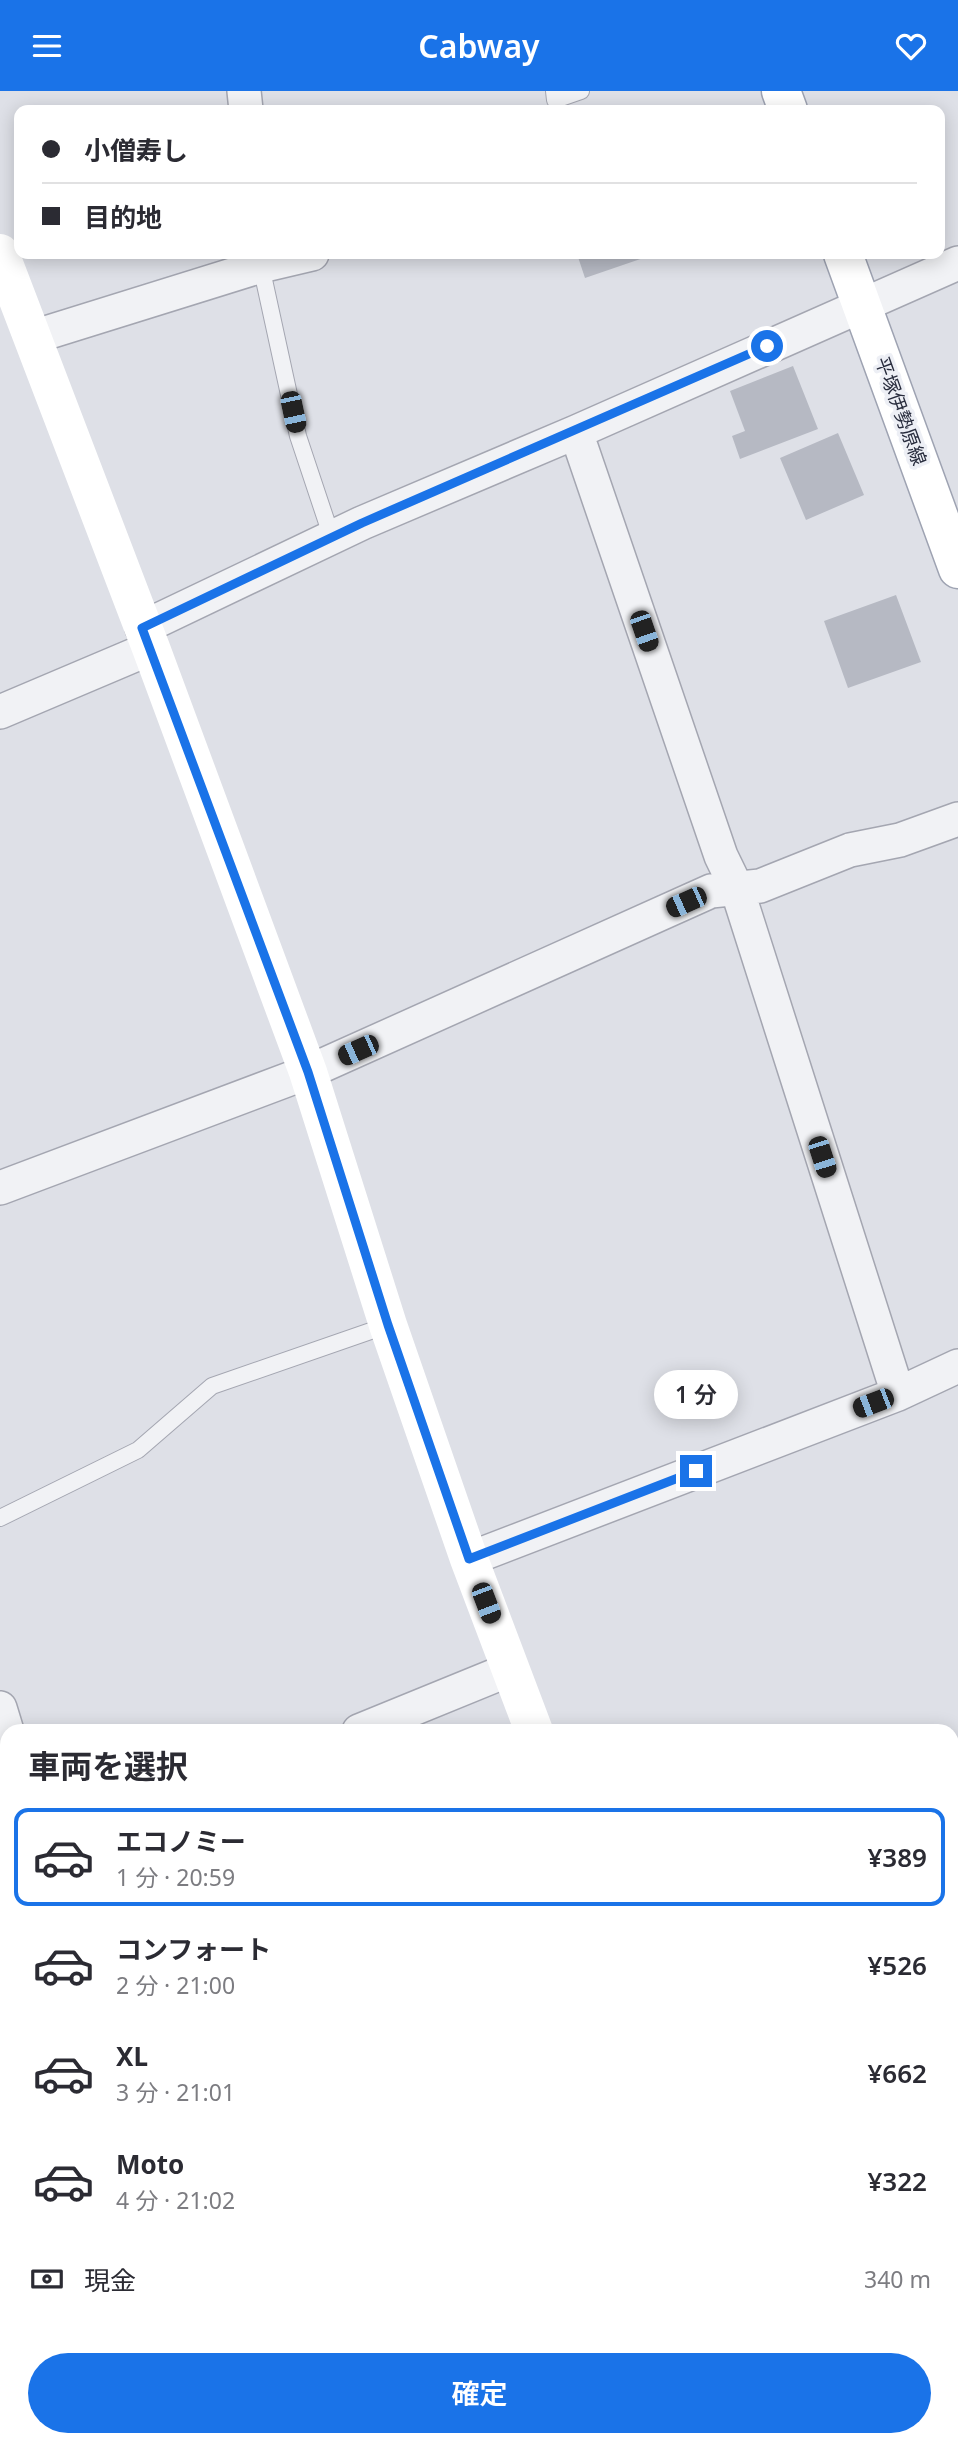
<!DOCTYPE html>
<html lang="ja">
<head>
<meta charset="utf-8">
<style>
  body { margin:0; font-family:"Noto Sans","Noto Sans JP",sans-serif; background:#f7f7f7; color:#2b2b33; height:100vh; display:flex; flex-direction:column; font-size:26px; white-space:nowrap }
  * { box-sizing:border-box; margin:0 }
  p { font-size:23px; color:#7c7c81 }
  .icon { flex:none; width:38px; height:38px; fill:none; stroke:currentColor; stroke-width:2; stroke-linecap:round; stroke-linejoin:round }
  .map { position:relative; flex:1; overflow:hidden }
  .side { position:absolute; left:0px; top:1633px; width:959px; height:723px; display:flex; flex-direction:column; background:#fff; border-radius:21px 21px 0 0; box-shadow:0 4px 18px #0003 }
  .side>* { flex:none }
  .top-card { position:absolute; left:14px; top:14px; width:931px; height:154px; border-radius:14px; box-shadow:0 4px 18px #0003; display:grid; align-content:center; height:154px; padding:0 28px; background:#fff }
  .end { position:absolute; width:32px; height:32px; margin:-16px; border:9px solid #1a73e8; background:#fff; box-shadow:0 0 0 4px #fff }
  .from { border-radius:50% }
  .bubble { position:absolute; height:49px; border-radius:24px; background:#fff; box-shadow:0 4px 18px #0003; font-size:23px; font-weight:600; line-height:49px; text-align:center }
  .car { position:absolute; width:21px; height:42px; margin:-21px -10px; border-radius:9px; box-shadow:0 0 5px 2px #0007; background:linear-gradient(#222 24%,#8ab4d8 0 40%,#222 0 76%,#8ab4d8 0 86%,#222 0) }
  .top-card b { display:flex; align-items:center; gap:24px; height:66px; font-size:26px }
  .top-card b+b { border-top:2px solid #e1e1e2 }
  .top-card i { width:18px; height:18px; background:#2b2b33 }
  ul { padding:0; list-style:none }
  li { display:flex; align-items:center; gap:21px; height:98px; margin:0 14px 10px; padding:0 14px; border:4px solid transparent; border-radius:14px }
  li div { flex:1 }
  li b { display:block; font-size:26px }
  li em { font-style:normal; font-weight:600 }
  li.active { border-color:#1a73e8 }
  li>.icon { width:63px; height:63px; stroke-width:1.5 }
  h2 { padding:0 28px; font-size:32px; line-height:84px }
  .pay { display:flex; align-items:center; gap:18px; height:77px; padding:0 28px; font-size:26px }
  .pay p { margin-inline-start:auto }
  .action { display:flex; gap:14px; margin-top:auto; padding:14px 28px }
  .action a { flex:1; height:80px; border-radius:42px; background:#1a73e8; color:#fff; font-size:28px; font-weight:600; line-height:80px; text-align:center }
  header { display:flex; justify-content:space-between; align-items:center; height:91px; padding:0 28px; background:#1a73e8; color:#fff; font-size:32px; font-weight:600 }
  .map>svg:first-child { display:block }
</style>
</head>
<body>
<header><svg class="icon" aria-label="menu" viewBox="0 0 24 24"><path d="M4 6h16M4 12h16M4 18h16"/></svg>Cabway<svg class="icon" aria-label="heart" viewBox="0 0 24 24"><path d="M12 20l-8-8c-3-5 5-10 8-4 3-6 11-1 8 4z"/></svg></header>
<div class="map">
<svg width="958" height="2354" viewBox="0 0 958 2354">
  <rect width="100%" height="100%" fill="#dee0e7"/>
  <path fill="#b6b9c3" d="M577 163H655L585 187Z
    M793 275 818 338 740 368 732 345 745 340 730 300Z
    M838 342 864 404 806 429 780 367Z
    M896 504 921 571 848 597 824 530Z"/>
  <g fill="none" stroke-linecap="round" stroke-linejoin="round">
    <defs>
      <path id="lane" d="M554 0 555 9 581 0
        M261 175 298 345 332 447
        M0 1427 138 1359 212 1295 388 1234
        M475 2348 477 2354"/>
      <path id="street" d="M244 0 246 19
        M33 246 261 175 312 163
        M576 341 721 765 737 798 898 1303
        M142 537 362 432 576 341 958 172
        M0 621 151 557
        M0 1097 308 981 711 800 760 795 850 759 900 749 958 728
        M469 1468 898 1303 958 1275
        M0 1617 7 1640
        M359 1640 511 1578
        M0 1786 7 1783
        M952 1887 958 1885
        M261 2348 264 2354"/>
      <path id="primary" d="M781 0 788 19
        M843 163 958 478"/>
    </defs>
    <use href="#lane" stroke="#a4a6b1" stroke-width="18"/>
    <use href="#street" stroke="#a4a6b1" stroke-width="36"/>
    <use href="#primary" stroke="#9ea3b2" stroke-width="41"/>
    <use href="#lane" stroke="#f1f2f5" stroke-width="16"/>
    <use href="#street" stroke="#f1f2f5" stroke-width="33"/>
    <path stroke="#fff" stroke-width="38" d="M0 162 151 557 308 981 388 1234 469 1468 534 1640
      M793 2348 795 2354
      M693 2354 706 2348"/>
    <use href="#primary" stroke="#fff" stroke-width="38"/>
  </g>
  <g fill="none" stroke-linecap="round" stroke-linejoin="round">
    <path stroke="#1a73e8" stroke-width="9" d="M696 1380 469 1468 388 1234 308 981 142 537 362 432 767 255"/>
  </g>
  <g text-anchor="middle" stroke-width="7" stroke-linejoin="round" paint-order="stroke">
    <g font-size="19" fill="#282c3d" stroke="#edeff5">
      <text transform="translate(901 320) rotate(70)" y="7">平塚伊勢原線</text>
    </g>
  </g>
</svg>
<i class="end from" style="left:767px;top:255px"></i>
<i class="end" style="left:696px;top:1380px"></i>
<div class="bubble" style="left:654px;top:1279px;width:84px">1 分</div>
<i class="car" style="left:293px;top:321px;rotate:168deg"></i>
<i class="car" style="left:644px;top:540px;rotate:161deg"></i>
<i class="car" style="left:686px;top:811px;rotate:246deg"></i>
<i class="car" style="left:358px;top:959px;rotate:246deg"></i>
<i class="car" style="left:822px;top:1066px;rotate:162deg"></i>
<i class="car" style="left:873px;top:1312px;rotate:249deg"></i>
<i class="car" style="left:486px;top:1512px;rotate:159deg"></i>
<div class="top-card">
<b><i class="from"></i>小僧寿し</b>
<b><i></i>目的地</b>
</div>
<section class="side">
<h2>車両を選択</h2>
<ul>
<li class="active"><svg class="icon" aria-label="car" viewBox="0 0 24 24"><path d="M5 17H2v-5l4-1 3-4h7l3 4 3 1v5h-3M9 17h6M6 11h13"/><circle cx="7" cy="17" r="2"/><circle cx="17" cy="17" r="2"/></svg><div><b>エコノミー</b><p>1 分 · 20:59</p></div><em>¥389</em></li>
<li><svg class="icon" aria-label="car" viewBox="0 0 24 24"><path d="M5 17H2v-5l4-1 3-4h7l3 4 3 1v5h-3M9 17h6M6 11h13"/><circle cx="7" cy="17" r="2"/><circle cx="17" cy="17" r="2"/></svg><div><b>コンフォート</b><p>2 分 · 21:00</p></div><em>¥526</em></li>
<li><svg class="icon" aria-label="car" viewBox="0 0 24 24"><path d="M5 17H2v-5l4-1 3-4h7l3 4 3 1v5h-3M9 17h6M6 11h13"/><circle cx="7" cy="17" r="2"/><circle cx="17" cy="17" r="2"/></svg><div><b>XL</b><p>3 分 · 21:01</p></div><em>¥662</em></li>
<li><svg class="icon" aria-label="car" viewBox="0 0 24 24"><path d="M5 17H2v-5l4-1 3-4h7l3 4 3 1v5h-3M9 17h6M6 11h13"/><circle cx="7" cy="17" r="2"/><circle cx="17" cy="17" r="2"/></svg><div><b>Moto</b><p>4 分 · 21:02</p></div><em>¥322</em></li>
</ul>
<div class="pay"><svg class="icon" aria-label="cash" viewBox="0 0 24 24"><path d="M3 7h18v10H3z"/><circle cx="12" cy="12" r="2"/></svg>現金<p>340 m</p></div>
<div class="action"><a>確定</a></div>
</section>
</div>
</body>
</html>
